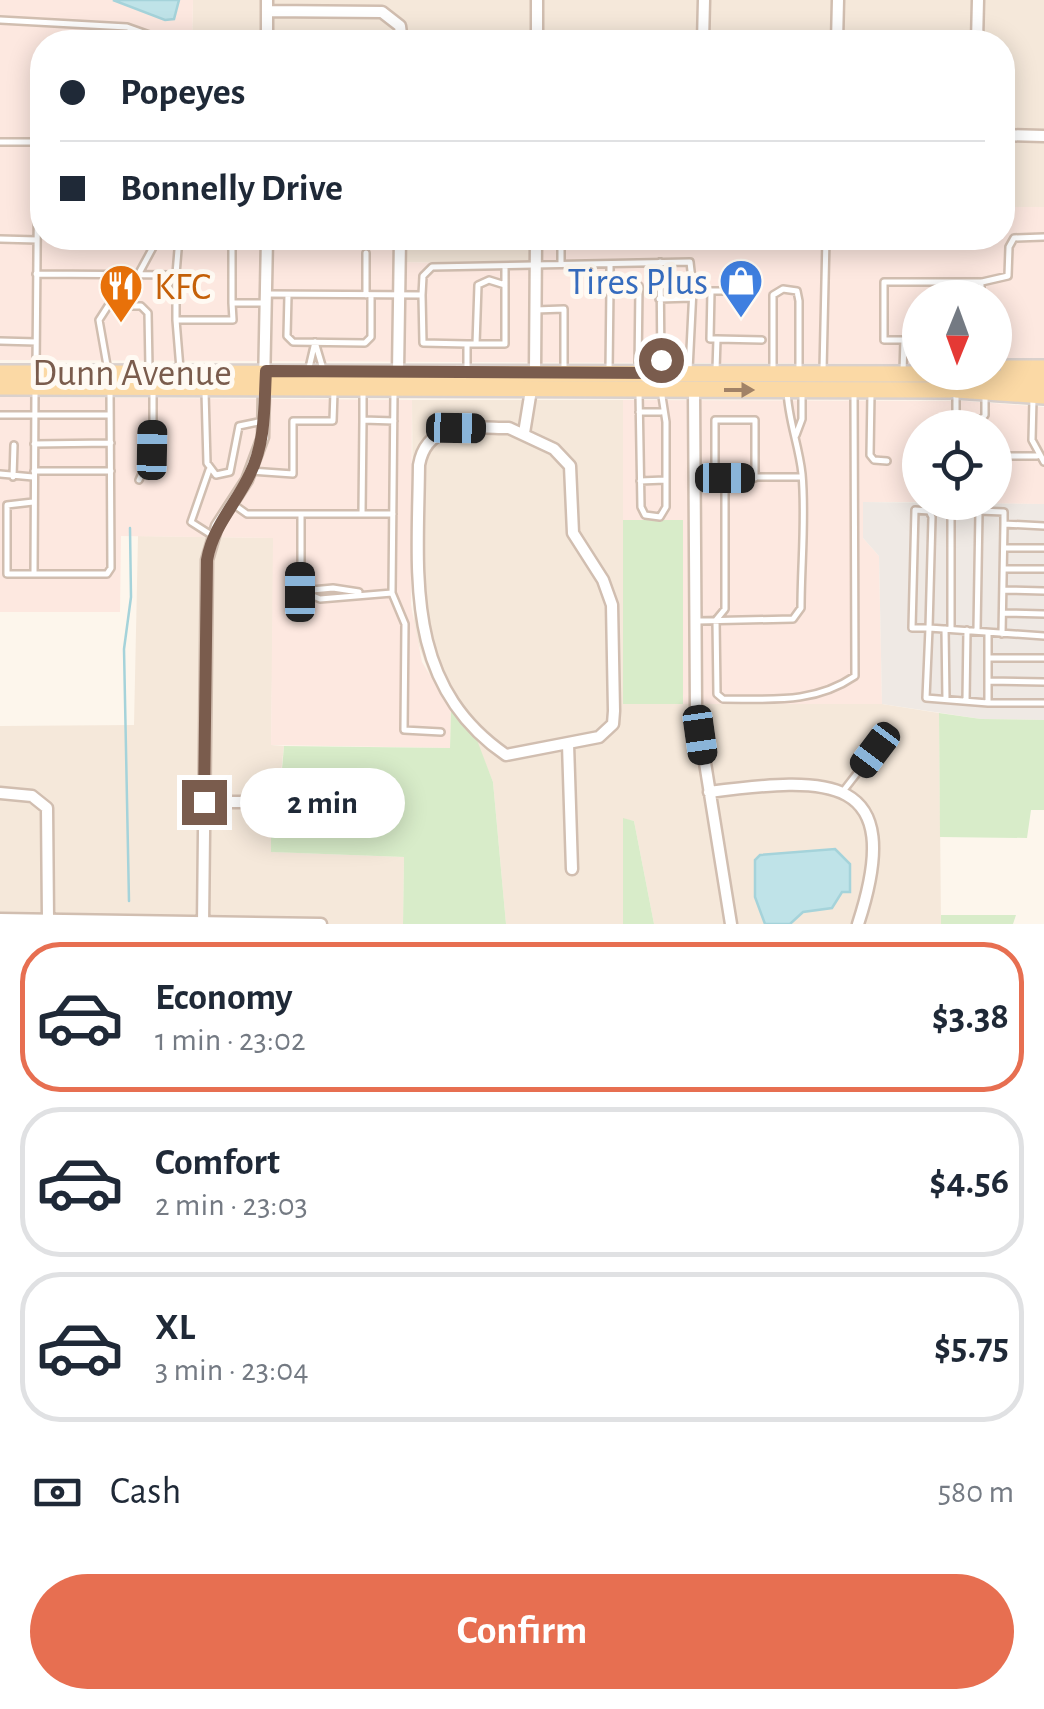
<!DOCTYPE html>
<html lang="en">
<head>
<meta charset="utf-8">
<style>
  body { margin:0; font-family:"Alegreya Sans",sans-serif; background:#f2f2f3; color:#1f2937; height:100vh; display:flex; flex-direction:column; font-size:38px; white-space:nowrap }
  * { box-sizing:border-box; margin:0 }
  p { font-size:32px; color:#747a83 }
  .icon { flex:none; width:55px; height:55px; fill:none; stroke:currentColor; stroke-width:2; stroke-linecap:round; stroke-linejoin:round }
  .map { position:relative; height:924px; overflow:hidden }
  .side { display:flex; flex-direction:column; background:#fff; flex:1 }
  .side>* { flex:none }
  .banner { position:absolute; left:30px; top:30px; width:985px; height:220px; border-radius:40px; box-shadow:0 5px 25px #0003; display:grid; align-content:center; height:220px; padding:0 30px; background:#fff }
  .needle { width:65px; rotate:181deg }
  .fabs { position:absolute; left:902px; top:280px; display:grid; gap:20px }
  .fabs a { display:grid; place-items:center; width:110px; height:110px; border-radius:50%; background:#fff; box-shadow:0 5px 25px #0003; font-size:50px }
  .end { position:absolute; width:45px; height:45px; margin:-22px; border:12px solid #7a5c4d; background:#fff; box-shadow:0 0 0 5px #fff }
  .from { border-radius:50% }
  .bubble { position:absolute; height:70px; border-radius:35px; background:#fff; box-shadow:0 5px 25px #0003; font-size:32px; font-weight:600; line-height:70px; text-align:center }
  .car { position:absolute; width:30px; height:60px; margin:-30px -15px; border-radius:12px; box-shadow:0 0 8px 2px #0007; background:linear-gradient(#222 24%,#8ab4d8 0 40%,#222 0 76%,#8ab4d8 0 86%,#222 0) }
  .banner b { display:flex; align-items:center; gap:35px; height:95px; font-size:38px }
  .banner b+b { border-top:2px solid #e0e1e3 }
  .banner i { width:25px; height:25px; background:#1f2937 }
  ul { padding:18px 0 0; list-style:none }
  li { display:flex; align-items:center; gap:30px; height:150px; margin:0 20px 15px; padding:0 10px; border:5px solid #e0e1e3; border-radius:40px }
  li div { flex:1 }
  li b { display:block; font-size:38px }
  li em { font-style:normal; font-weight:600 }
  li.active { border-color:#e76f51 }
  li>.icon { width:90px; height:90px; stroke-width:1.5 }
  .pay { display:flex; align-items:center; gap:25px; height:110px; padding:0 30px; font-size:38px }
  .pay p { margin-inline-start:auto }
  .button { display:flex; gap:20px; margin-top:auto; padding:20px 30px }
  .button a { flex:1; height:115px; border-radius:60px; background:#e76f51; color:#fff; font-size:40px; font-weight:600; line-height:115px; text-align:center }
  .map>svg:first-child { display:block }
</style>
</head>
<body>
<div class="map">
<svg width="1044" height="924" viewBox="0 0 1044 924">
  <rect width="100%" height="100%" fill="#fdf6ec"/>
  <path fill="#f5e8da" d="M193 0H1044V207H1003L1002 42H192Z
    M405 238H531V265L404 262Z
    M412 400H623L624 703 882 704 939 713 941 924H654L634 821 623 819V924H506L493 782 476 740 433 684 414 632Z
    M138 536 274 538 271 745 284 746 272 852 404 857 403 924H0V726L134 725Z"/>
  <path fill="#fde8e0" d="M0 0H193L192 42H42V238H405V262L530 265 531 238H1002L1003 207H1044V364H995V298H920V364L0 360Z
    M0 397 412 400 411 605 422 662 451 710 450 748 271 745 273 538 121 536 120 612H0Z
    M623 400 965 401 1044 407V504L950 503 995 502V428H920V502H863V538L879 556 882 704H683V521L623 520Z"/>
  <path fill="#efe9e4" d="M863 502 1044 504V720L981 719 882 704 879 556 863 538Z"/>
  <path fill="#d8ecc9" d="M623 520H683V704H623Z
    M451 710 477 740 493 782 506 924H403L404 857 271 852V801L280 792 284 746 450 748Z
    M939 713 981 719 1044 720V810H1031L1027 838 940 837Z
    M623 818 634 821 654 924H623Z
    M941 915H1016L1013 924H941Z"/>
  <path fill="#bfe3e8" stroke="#a5d3da" stroke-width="2.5" d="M113 0H179L174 19 165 20Z
    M835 849 850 864V892H842L832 908 803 912 790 924H765L755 897V860L760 855Z"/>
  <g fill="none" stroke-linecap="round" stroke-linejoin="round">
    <path stroke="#a5d3da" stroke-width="2.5" d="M129 901 124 649 131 597 130 528"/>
    <defs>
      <path id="lane" d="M0 20 127 27 169 42
        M0 142H42
        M0 239 37 240
        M366 253V295
        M660 262 661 368
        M561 264V238
        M36 274 176 275V320H233L232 303H266
        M176 274 179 238
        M138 275 158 238
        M982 282 1008 276 1009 247 1014 238 1044 237
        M610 287V266
        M268 294 422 295 423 276 432 267 690 262 693 289 689 370
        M288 295 287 336 293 342 365 343 371 337V295
        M422 295 423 343 467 344V368
        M659 299 691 298
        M232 303V238
        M535 310 564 309V370
        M176 320 180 369
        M717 339H710L711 291H755
        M920 340H884V282H981V298
        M0 341 36 342
        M467 344H505V267
        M476 344 478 285 489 280 505 285
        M36 369 38 142
        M716 370 717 339 762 340
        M823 370 826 238
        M108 371 99 320 108 306H141L148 313 149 368
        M609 371 610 287 639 286 638 370
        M308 372 315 342 323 369
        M903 372 904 340
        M773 373V295L783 289 797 291 799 301V370
        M205 392 207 463 216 475 230 472 239 426 263 421
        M394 392 392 593 405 624 404 730 441 732
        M363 393V420
        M639 393 641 507 645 515 660 517 666 507V422L661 390
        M871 393 870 455 874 460 887 461
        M956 393V428
        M1033 399 1032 440 1044 462
        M639 412H661
        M0 415H110
        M974 428 985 415V393
        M796 435 802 419V394
        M34 444 111 443
        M995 456H1037
        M209 470 191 522 213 536
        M34 471H111
        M252 471 293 474V421H333L334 392
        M0 474 33 477
        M13 477 14 445
        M697 477H801
        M715 478V420H755V478
        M725 478V609L716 620 717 694 723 699C771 699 814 704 855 676L854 393
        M139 480 153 450V392
        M640 481 665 480
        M33 502 7 505V574H34L35 391
        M951 502V629
        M233 504 247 514H362L363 420 394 421
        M301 514V591L320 599 392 593
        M362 514H393
        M1004 548H1044
        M1004 569H1044
        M34 574H107L111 568 110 391
        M1003 590 1044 591
        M301 591 333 588 359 592
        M1003 613 1044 614
        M697 621 793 619 801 608C801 564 806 518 802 474 799 445 788 420 787 390
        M945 629 946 699
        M977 630 979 511 1004 512V524
        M988 634V703H1044
        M1002 634 1004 524 1044 526
        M988 658H1044
        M988 681 1044 682
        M966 701 967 630
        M988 703 926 698 929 628H912L915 510 929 511 932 517 929 628 1044 636
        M844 790 875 750"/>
      <path id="street" d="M267 11 382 12 400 26 402 42
        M267 42V0
        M537 42V0
        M703 42 704 0
        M837 42 838 0
        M977 42 978 0
        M1002 135 1044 136
        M398 372 400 238
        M535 372 536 238
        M694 390 696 707 731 924
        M509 428 554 449 570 466 573 533 603 580 612 605 614 711 613 724 599 737 506 755C403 684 418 575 419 465 427 419 474 428 509 428Z
        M524 433 531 390
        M568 744 572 869
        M709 792C827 777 908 771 858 924
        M0 793 32 796 47 808 48 919
        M205 802H264
        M0 919 321 924
        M203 924 207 560 217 526 247 480 263 437 267 238"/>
      <path id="primary" d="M1008 368H1044
        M0 373 934 374 1044 381
        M0 387 950 390
        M956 390 1044 396"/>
    </defs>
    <use href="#lane" stroke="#d1beb0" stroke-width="10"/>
    <use href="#street" stroke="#d1beb0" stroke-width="15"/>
    <use href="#primary" stroke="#dad1cd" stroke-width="20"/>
    <use href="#lane" stroke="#fff" stroke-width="5"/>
    <use href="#street" stroke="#fff" stroke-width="10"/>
    <use href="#primary" stroke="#fbd9a5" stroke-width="15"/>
  </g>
  <defs><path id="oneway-solid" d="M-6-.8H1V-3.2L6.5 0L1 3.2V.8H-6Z" transform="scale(2.5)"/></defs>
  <use fill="#a18267" href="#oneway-solid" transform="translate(739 390)"/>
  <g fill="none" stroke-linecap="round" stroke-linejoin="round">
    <path stroke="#7a5c4d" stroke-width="12" d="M204 802 207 560C213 526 236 504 250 474 266 441 264 406 266 371L661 373V360"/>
  </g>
  <defs>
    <symbol id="shop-pin" viewBox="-11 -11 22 30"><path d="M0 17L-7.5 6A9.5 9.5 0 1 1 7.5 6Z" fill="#3f7fe0" stroke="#fffaf3"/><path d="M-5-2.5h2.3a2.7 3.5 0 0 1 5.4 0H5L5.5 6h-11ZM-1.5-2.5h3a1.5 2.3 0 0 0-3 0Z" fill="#fff"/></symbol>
    <symbol id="restaurant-pin" viewBox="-11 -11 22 30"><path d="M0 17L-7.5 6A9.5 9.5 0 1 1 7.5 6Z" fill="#e8710a" stroke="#fffaf3"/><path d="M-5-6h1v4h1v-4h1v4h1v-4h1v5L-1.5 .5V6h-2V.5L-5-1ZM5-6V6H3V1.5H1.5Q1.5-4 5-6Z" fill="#fff"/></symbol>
  </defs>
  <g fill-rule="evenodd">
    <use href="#shop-pin" x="716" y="256" width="50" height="68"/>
    <use href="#restaurant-pin" x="96" y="261" width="50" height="68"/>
  </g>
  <g text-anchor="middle" stroke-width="10" stroke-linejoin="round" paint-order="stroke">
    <g font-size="38" fill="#366cbe" stroke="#fffaf3" text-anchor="end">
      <text x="708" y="294">Tires Plus</text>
    </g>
    <g font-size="38" fill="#c56008" stroke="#fffaf3" text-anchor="start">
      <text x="154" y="299">KFC</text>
    </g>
    <g font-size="38" fill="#7a5c4d" stroke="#fffaf3">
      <text x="132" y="385">Dunn Avenue</text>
    </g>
  </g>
</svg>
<div class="fabs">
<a><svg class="needle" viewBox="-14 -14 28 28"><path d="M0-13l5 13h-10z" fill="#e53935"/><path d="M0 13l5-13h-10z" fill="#747a83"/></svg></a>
<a><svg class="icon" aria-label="locate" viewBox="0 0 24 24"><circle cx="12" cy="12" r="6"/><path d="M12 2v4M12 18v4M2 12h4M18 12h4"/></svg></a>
</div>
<i class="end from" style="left:661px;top:360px"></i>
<i class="end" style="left:204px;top:802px"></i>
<div class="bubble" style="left:240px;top:768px;width:165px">2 min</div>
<i class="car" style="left:456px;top:428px;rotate:91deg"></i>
<i class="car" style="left:152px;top:450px;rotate:1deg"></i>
<i class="car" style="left:725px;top:478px;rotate:90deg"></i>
<i class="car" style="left:300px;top:592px;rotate:0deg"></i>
<i class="car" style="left:700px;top:735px;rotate:172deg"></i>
<i class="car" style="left:875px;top:750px;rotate:217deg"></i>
<div class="banner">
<b><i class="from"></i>Popeyes</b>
<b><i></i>Bonnelly Drive</b>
</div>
</div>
<section class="side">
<ul>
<li class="active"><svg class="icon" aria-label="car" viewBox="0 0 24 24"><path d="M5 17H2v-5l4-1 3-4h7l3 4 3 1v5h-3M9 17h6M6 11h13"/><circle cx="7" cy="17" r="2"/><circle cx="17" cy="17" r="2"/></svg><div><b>Economy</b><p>1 min · 23:02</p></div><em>$3.38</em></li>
<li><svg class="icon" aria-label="car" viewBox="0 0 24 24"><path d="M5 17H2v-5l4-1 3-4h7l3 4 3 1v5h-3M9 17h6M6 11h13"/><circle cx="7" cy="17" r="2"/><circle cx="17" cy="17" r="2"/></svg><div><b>Comfort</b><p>2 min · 23:03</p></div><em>$4.56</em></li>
<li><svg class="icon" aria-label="car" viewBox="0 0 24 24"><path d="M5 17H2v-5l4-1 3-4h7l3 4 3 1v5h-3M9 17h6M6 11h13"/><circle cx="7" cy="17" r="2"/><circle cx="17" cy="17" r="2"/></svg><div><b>XL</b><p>3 min · 23:04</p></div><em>$5.75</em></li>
</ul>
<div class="pay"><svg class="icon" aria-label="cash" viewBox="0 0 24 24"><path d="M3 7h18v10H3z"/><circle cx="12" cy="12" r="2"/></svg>Cash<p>580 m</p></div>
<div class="button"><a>Confirm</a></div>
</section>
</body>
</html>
